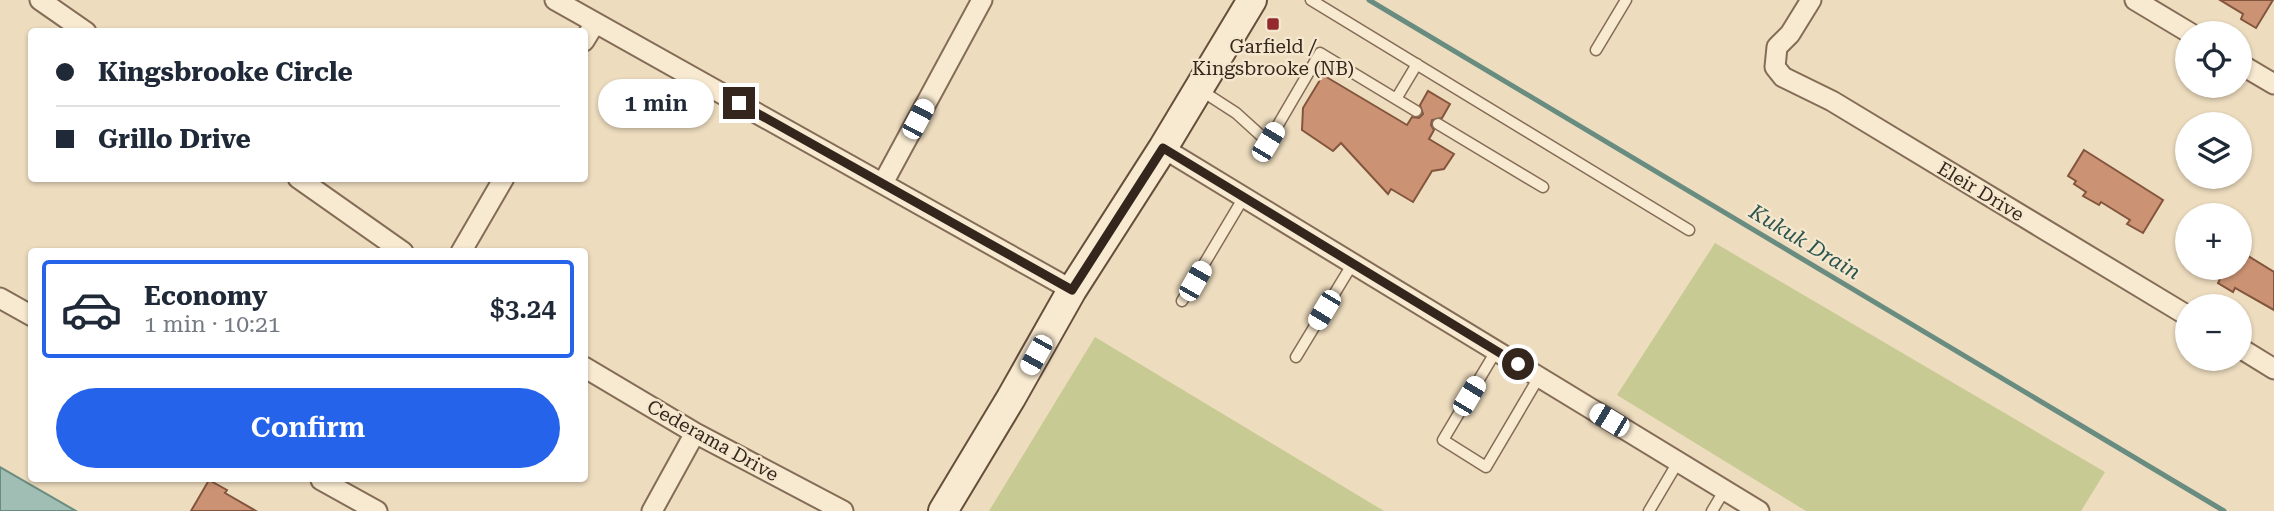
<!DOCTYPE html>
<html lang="en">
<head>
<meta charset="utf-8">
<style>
  body { margin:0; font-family:"Roboto Serif",serif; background:#f2f2f3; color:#1f2937; height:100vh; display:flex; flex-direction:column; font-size:26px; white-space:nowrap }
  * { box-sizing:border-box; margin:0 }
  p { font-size:23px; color:#747a83 }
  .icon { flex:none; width:38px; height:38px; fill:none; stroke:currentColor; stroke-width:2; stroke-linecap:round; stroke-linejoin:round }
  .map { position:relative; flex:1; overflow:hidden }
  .details { position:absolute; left:28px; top:248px; width:560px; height:234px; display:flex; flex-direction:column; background:#fff; border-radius:7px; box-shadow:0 2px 5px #0004 }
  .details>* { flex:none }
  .banner { position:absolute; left:28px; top:28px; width:560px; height:154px; border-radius:7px; box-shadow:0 2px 5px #0004; display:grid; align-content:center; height:154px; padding:0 28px; background:#fff }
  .fabs { position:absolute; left:2175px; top:21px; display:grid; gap:14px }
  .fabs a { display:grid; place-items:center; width:77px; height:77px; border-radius:50%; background:#fff; box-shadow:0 2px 5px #0004; font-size:35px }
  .end { position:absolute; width:32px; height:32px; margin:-16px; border:9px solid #34261c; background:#fff; box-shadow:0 0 0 4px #fff }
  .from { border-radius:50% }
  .bubble { position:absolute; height:49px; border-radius:24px; background:#fff; box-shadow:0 2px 5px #0004; font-size:23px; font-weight:600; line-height:49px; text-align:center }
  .car { position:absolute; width:21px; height:42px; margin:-21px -10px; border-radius:9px; box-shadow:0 0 5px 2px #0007; background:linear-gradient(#fff 24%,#345 0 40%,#fff 0 76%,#345 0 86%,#fff 0) }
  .banner b { display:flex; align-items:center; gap:24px; height:66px; font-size:26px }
  .banner b+b { border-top:2px solid #e0e1e3 }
  .banner i { width:18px; height:18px; background:#1f2937 }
  ul { padding:12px 0 0; list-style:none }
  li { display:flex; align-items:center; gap:21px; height:98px; margin:0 14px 10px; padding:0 14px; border:4px solid transparent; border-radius:7px }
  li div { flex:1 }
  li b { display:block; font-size:26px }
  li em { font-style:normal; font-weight:600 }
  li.selected { border-color:#2563eb }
  li>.icon { width:63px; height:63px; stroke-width:1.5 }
  .action { display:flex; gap:14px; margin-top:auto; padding:14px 28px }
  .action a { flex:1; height:80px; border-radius:42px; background:#2563eb; color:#fff; font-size:28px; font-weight:600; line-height:80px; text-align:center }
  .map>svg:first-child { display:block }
</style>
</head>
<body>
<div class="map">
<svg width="2274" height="511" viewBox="0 0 2274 511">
  <rect width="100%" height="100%" fill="#eddcbe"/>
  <path fill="#c7ca92" d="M1715 243 2105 472 2081 511H1806L1617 395Z
    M1095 337 1384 511H989Z"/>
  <path fill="#a1beb4" stroke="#698c81" stroke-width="2" d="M0 467 76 511H0Z"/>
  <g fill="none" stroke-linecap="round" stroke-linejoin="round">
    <path stroke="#698c81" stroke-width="5" d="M1369 0 2224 511"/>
  </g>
  <path fill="#cb9374" stroke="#83553d" stroke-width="2" d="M2220 0H2273L2256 28 2241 19 2243 14Z
    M1323 75 1407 125 1412 117 1419 118 1423 114 1420 105 1428 91 1450 104 1442 118 1432 120 1431 125 1434 130 1429 139 1454 154 1444 169 1432 171 1413 202 1391 189 1388 194 1341 143 1333 151 1302 130 1303 108Z
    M2084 150 2163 200 2143 233 2127 224 2130 220 2101 202 2099 205 2083 196 2086 192 2074 184 2076 181 2068 176Z
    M2240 251 2274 272V310L2235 288 2233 292 2218 283 2220 279 2202 268H2240Z
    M209 480 227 490 225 493 256 511H191Z"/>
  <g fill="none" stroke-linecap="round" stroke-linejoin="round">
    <defs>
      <path id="lane" d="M1311 0 1689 230
        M1596 50 1626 0
        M1202 91 1236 113 1268 142 1320 53 1416 111
        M1396 99 1417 64
        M1438 124 1543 187
        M1182 301 1244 197
        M1496 351 1443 440 1486 467 1539 377
        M1296 357 1353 263
        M1649 511 1678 462
        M1712 511 1724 491"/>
      <path id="street" d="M40 0 86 32
        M555 0 1072 290
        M1811 0 1790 34 1777 47 1775 67 1783 77 1832 101 2188 316
        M2135 0 2190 33
        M584 41 595 23
        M2240 64 2274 84
        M1163 148 1759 511
        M298 178 403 252
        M883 183 982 0
        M461 252 504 178
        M0 298 32 316
        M2240 348 2274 369
        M584 367 695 433 843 511
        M321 480 377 511
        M652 511 695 433"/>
      <path id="secondary" d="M943 511 1011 398 1072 290 1163 148 1252 0"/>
    </defs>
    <use href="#lane" stroke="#856c57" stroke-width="13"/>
    <use href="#street" stroke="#856c57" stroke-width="23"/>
    <use href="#secondary" stroke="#664e3b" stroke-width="32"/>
    <use href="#lane" stroke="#f8ead1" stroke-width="10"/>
    <use href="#street" stroke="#f8ead1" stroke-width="19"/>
    <use href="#secondary" stroke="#f8ead1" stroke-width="28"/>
  </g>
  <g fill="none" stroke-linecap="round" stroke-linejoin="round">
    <path stroke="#34261c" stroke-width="9" d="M739 103 1072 290 1163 148 1518 364"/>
  </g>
  <rect fill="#93282f" stroke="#f4e7cd" stroke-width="2.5" x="1266" y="17" width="14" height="14" rx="3.5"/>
  <g text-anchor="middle" stroke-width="5" stroke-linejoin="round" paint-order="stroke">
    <g font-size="19" fill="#34261c" stroke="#f4e7cd">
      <text x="1273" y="53">Garfield /<tspan x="1273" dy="22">Kingsbrooke (NB)</tspan></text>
    </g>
    <g font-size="19" fill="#34261c" stroke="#f4e7cd">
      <text transform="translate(1981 191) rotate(31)" y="7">Eleir Drive</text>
      <text transform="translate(713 440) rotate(29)" y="7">Cederama Drive</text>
    </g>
    <g font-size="21" font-style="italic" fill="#2b544f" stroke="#f4e7cd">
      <text transform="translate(1805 242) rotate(31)" y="7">Kukuk Drain</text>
    </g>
  </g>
</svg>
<div class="fabs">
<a><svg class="icon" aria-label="locate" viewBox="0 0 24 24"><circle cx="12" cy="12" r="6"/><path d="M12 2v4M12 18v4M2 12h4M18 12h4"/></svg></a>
<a><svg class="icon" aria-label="layers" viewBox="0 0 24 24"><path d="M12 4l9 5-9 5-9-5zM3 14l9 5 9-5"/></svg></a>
<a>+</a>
<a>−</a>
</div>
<i class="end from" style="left:1518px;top:364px"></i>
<i class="end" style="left:739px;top:103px"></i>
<div class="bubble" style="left:598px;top:79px;width:116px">1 min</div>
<i class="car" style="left:918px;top:119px;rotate:28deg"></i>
<i class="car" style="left:1268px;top:142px;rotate:31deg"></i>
<i class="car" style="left:1195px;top:281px;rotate:30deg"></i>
<i class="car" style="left:1324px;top:310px;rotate:211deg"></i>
<i class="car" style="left:1036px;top:355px;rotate:209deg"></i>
<i class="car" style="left:1469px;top:396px;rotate:31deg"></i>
<i class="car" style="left:1609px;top:420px;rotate:301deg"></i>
<div class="banner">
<b><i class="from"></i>Kingsbrooke Circle</b>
<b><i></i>Grillo Drive</b>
</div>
<section class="details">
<ul>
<li class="selected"><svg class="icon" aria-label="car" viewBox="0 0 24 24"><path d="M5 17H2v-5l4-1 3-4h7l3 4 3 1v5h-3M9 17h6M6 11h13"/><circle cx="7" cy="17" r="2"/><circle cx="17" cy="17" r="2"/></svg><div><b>Economy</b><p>1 min · 10:21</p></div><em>$3.24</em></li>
</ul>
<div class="action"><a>Confirm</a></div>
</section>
</div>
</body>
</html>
